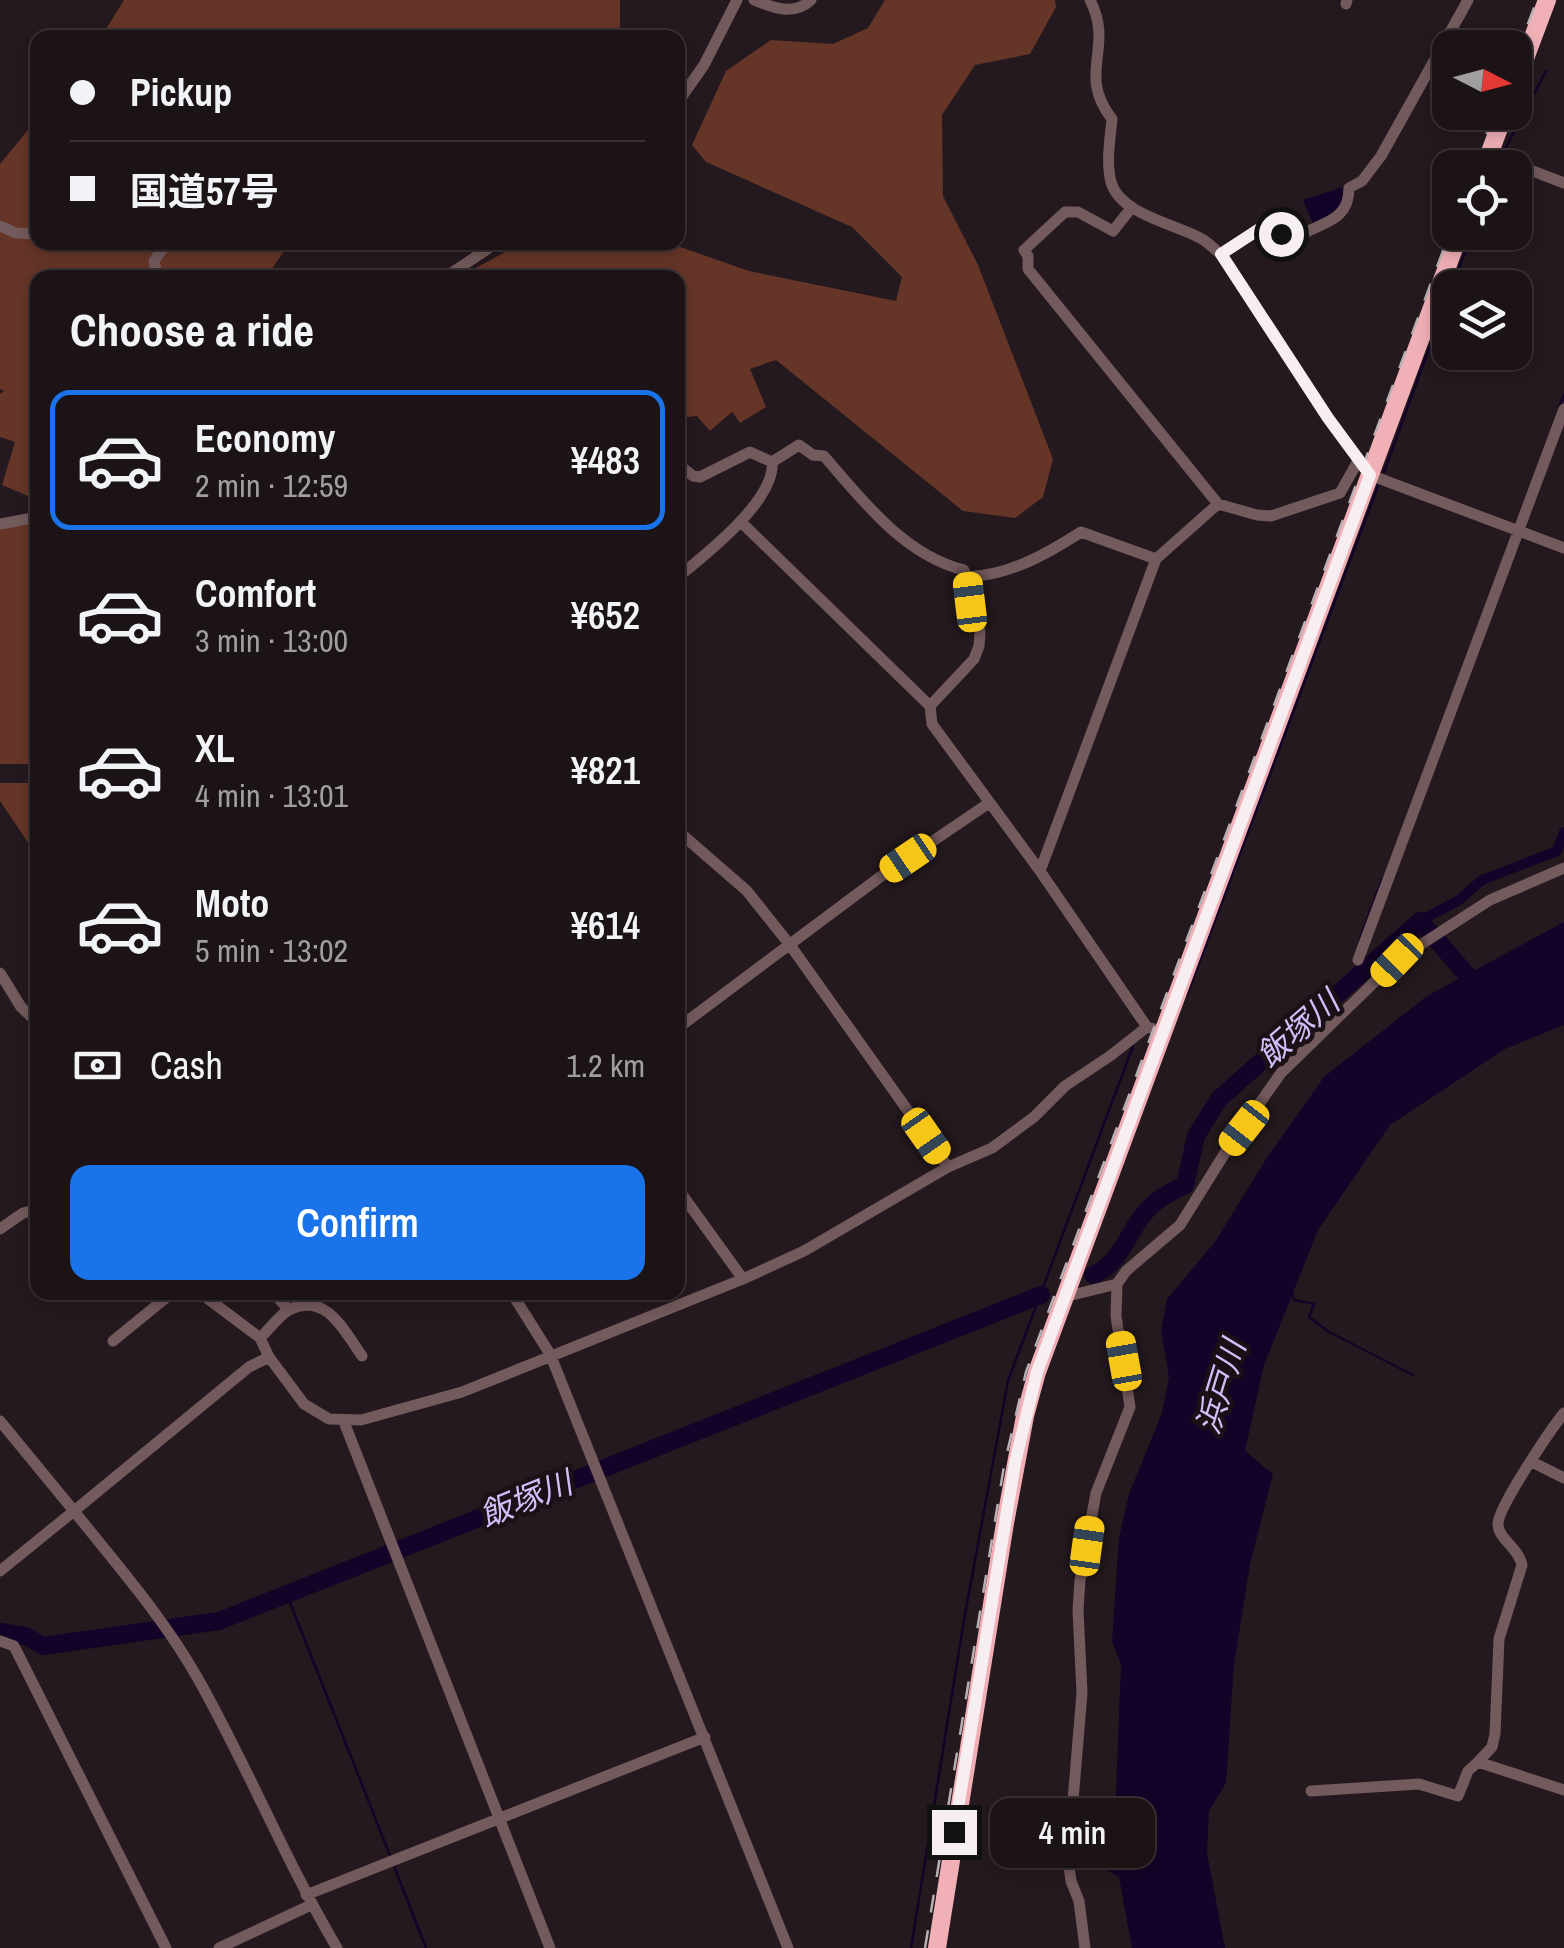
<!DOCTYPE html>
<html lang="en">
<head>
<meta charset="utf-8">
<style>
  body { margin:0; font-family:"Archivo Narrow","Noto Sans JP",sans-serif; background:#241c1f; color:#f1f3f6; height:100vh; display:flex; flex-direction:column; font-size:38px; white-space:nowrap }
  * { box-sizing:border-box; margin:0 }
  p { font-size:32px; color:#a09ea1 }
  .icon { flex:none; width:55px; height:55px; fill:none; stroke:currentColor; stroke-width:2; stroke-linecap:round; stroke-linejoin:round }
  .map { position:relative; flex:1; overflow:hidden }
  .details { position:absolute; left:30px; top:270px; width:655px; height:1030px; display:flex; flex-direction:column; background:#1b1316; border-radius:20px; box-shadow:0 5px 15px #0003,0 0 0 2px #393235 }
  .details>* { flex:none }
  .guide { position:absolute; left:30px; top:30px; width:655px; height:220px; border-radius:20px; box-shadow:0 5px 15px #0003,0 0 0 2px #393235; display:grid; align-content:center; height:220px; padding:0 40px; background:#1b1316 }
  .needle { width:65px; rotate:96deg }
  .buttons { position:absolute; left:1432px; top:30px; display:grid; gap:20px }
  .buttons a { display:grid; place-items:center; width:100px; height:100px; border-radius:20px; background:#1b1316; box-shadow:0 5px 15px #0003,0 0 0 2px #393235; font-size:50px }
  .end { position:absolute; width:45px; height:45px; margin:-22px; border:12px solid #f6eef1; background:#111; box-shadow:0 0 0 5px #111 }
  .from { border-radius:50% }
  .bubble { position:absolute; height:70px; border-radius:20px; background:#1b1316; box-shadow:0 5px 15px #0003,0 0 0 2px #393235; font-size:32px; font-weight:600; line-height:70px; text-align:center }
  .car { position:absolute; width:30px; height:60px; margin:-30px -15px; border-radius:12px; box-shadow:0 0 8px 2px #0007; background:linear-gradient(#f5c518 24%,#345 0 40%,#f5c518 0 76%,#345 0 86%,#f5c518 0) }
  .guide b { display:flex; align-items:center; gap:35px; height:95px; font-size:38px }
  .guide b+b { border-top:2px solid #393235 }
  .guide i { width:25px; height:25px; background:#f1f3f6 }
  ul { padding:0; list-style:none }
  li { display:flex; align-items:center; gap:30px; height:140px; margin:0 20px 15px; padding:0 20px; border:5px solid transparent; border-radius:20px }
  li div { flex:1 }
  li b { display:block; font-size:38px }
  li em { font-style:normal; font-weight:600 }
  li.selected { border-color:#1a73e8 }
  li>.icon { width:90px; height:90px; stroke-width:1.5 }
  h2 { padding:0 40px; font-size:45px; line-height:120px }
  .pay { display:flex; align-items:center; gap:25px; height:110px; padding:0 40px; font-size:38px }
  .pay p { margin-inline-start:auto }
  .cta { display:flex; gap:20px; margin-top:auto; padding:20px 40px }
  .cta a { flex:1; height:115px; border-radius:20px; background:#1a73e8; color:#fff; font-size:40px; font-weight:600; line-height:115px; text-align:center }
  .map>svg:first-child { display:block }
</style>
</head>
<body>
<div class="map">
<svg width="1564" height="1948" viewBox="0 0 1564 1948">
  <rect width="100%" height="100%" fill="#24191e"/>
  <path fill="#653527" d="M124 0H620V37H101Z
    M885 0H1055L1056 7 1030 54 975 65 942 115 943 196 978 265 1053 459 1043 497 1015 518 963 511 776 360 750 369 766 407 740 423 732 412 710 431 697 416 678 418V278L459 277 522 243H669L749 271 896 301 902 277 852 227 706 162 692 145 726 71 771 40 833 44 868 28Z
    M37 119 38 242 290 243 266 277 38 278 37 506 28 496 2 485 15 442 0 437V394L4 391 0 389V164Z
    M37 517V764H0V524Z
    M0 783H37V856L0 801Z"/>
  <path fill="#140328" d="M1343 187 1342 211 1313 224 1303 200Z
    M1564 922V1025L1505 1049 1390 1125 1318 1230 1264 1365 1245 1451 1273 1474 1250 1564 1234 1665 1226 1783 1209 1811 1207 1853 1225 1948H1132L1119 1877 1105 1868 1104 1849 1114 1843 1121 1664 1112 1641 1119 1538 1129 1494 1162 1413 1169 1377 1161 1331 1167 1299 1215 1242 1268 1156 1324 1077 1427 996Z"/>
  <g fill="none" stroke-linecap="round" stroke-linejoin="round">
    <path stroke="#140328" stroke-width="2.5" d="M1504 151 1546 71
      M1498 168V167
      M1451 288 1473 232
      M1559 408 1564 395
      M1384 472 1450 291
      M1360 939 1382 879
      M1187 995 1378 486
      M1291 1291 1294 1300 1314 1304 1309 1317 1329 1332 1413 1375
      M287 1595 391 1858
      M394 1866 426 1948
      M911 1948 964 1620 1008 1381 1133 1046"/>
    <path stroke="#140328" stroke-width="10" d="M1420 921 1459 900 1482 880 1557 851 1564 832"/>
    <path stroke="#140328" stroke-width="18" d="M1093 1275C1124 1262 1127 1229 1150 1207 1160 1197 1172 1191 1185 1185L1196 1136 1219 1099 1420 921 1467 975 1478 995
      M0 1632 26 1636 43 1646 219 1621 1041 1295"/>
    <path stroke="#735a5c" stroke-width="11" d="M754 0C773 8 794 16 811 0
      M1090 0C1115 48 1076 73 1112 119 1110 139 1106 163 1111 182 1120 215 1177 224 1202 239 1209 243 1215 250 1221 254L1328 418 1370 475 1564 548
      M1346 4 1347 0
      M678 102 704 65 737 0
      M1489 154 1564 183
      M1132 207 1113 231 1078 212H1065L1024 250 1028 256V269L1218 504 1257 515 1271 516 1340 493 1358 461
      M0 226 16 233 38 234
      M1221 254 1267 224 1273 225 1286 238H1295C1320 222 1349 223 1349 188L1362 181 1381 156 1468 0
      M158 278 154 261 167 242
      M444 278 498 242
      M772 462 799 445 813 455 824 456C863 501 904 555 964 570L980 632 979 646 974 659 930 706
      M678 466V464L693 476 700 477 750 452 772 462
      M741 522 930 706 932 724 1040 871 1147 1027 1154 1029
      M0 524 38 517
      M678 577C705 555 776 500 772 462
      M967 577C1010 575 1045 555 1081 532L1156 559
      M678 831 747 891 790 945 948 1167
      M1040 871 1156 559 1218 504
      M1358 960 1564 409
      M0 973 21 1007 38 1023
      M678 1028 880 877 989 803
      M678 1189 743 1279
      M0 1229 23 1213 38 1209
      M199 1292 260 1338 269 1357
      M273 1292 289 1310
      M511 1292 550 1354 788 1948
      M1064 1297 1117 1284
      M260 1338C269 1330 279 1315 289 1310 326 1291 344 1331 362 1356
      M113 1341 173 1292
      M1564 1413C1551 1429 1498 1507 1498 1524 1498 1539 1519 1548 1522 1565L1499 1639 1495 1734 1492 1747 1478 1762 1564 1790
      M0 1421 74 1511 0 1571
      M344 1422 550 1948
      M1532 1462 1564 1478
      M0 1641 14 1646 166 1948
      M1311 1791 1419 1784 1458 1796 1468 1771 1478 1762
      M306 1895 705 1737
      M219 1948 311 1905
      M337 1948C285 1860 247 1765 197 1677 163 1617 117 1565 74 1511L249 1367 269 1357 304 1404 329 1419 361 1420 462 1392 743 1279 804 1251 948 1167 992 1148 1034 1117 1065 1086 1110 1056 1147 1027
      M1085 1948 1079 1901 1071 1881 1068 1860 1082 1693 1078 1610 1080 1580 1096 1493 1130 1407 1116 1316 1117 1284 1126 1271 1180 1225 1228 1148 1281 1073 1397 960 1490 900 1564 868"/>
    <path stroke="#f0b0b6" stroke-width="18" d="M1515 85 1547 0
      M1484 168 1505 112
      M937 1948 1005 1523 1025 1416 1037 1372 1460 232"/>
    <path stroke="#b9b0b4" stroke-width="2.5" stroke-dasharray="18 18" stroke-linecap="butt" d="M1515 58 1537 0
      M1474 168 1495 112
      M925 1948 1004 1466 1026 1372 1450 232"/>
  </g>
  <g fill="none" stroke-linecap="round" stroke-linejoin="round">
    <path stroke="#f6eef1" stroke-width="12" d="M954 1832 1015 1463 1037 1372 1370 475 1328 418 1221 254 1267 224 1273 225 1281 234"/>
  </g>
  <g text-anchor="middle" stroke-width="9" stroke-linejoin="round" paint-order="stroke">
    <g font-size="32" font-style="italic" fill="#d1bdf8" stroke="#1a1015">
      <text transform="translate(1298 1029) rotate(-41)" y="11">飯塚川</text>
      <text transform="translate(1221 1387) rotate(-73)" y="11">浜戸川</text>
      <text transform="translate(526 1499) rotate(-22)" y="11">飯塚川</text>
    </g>
  </g>
</svg>
<div class="buttons">
<a><svg class="needle" viewBox="-14 -14 28 28"><path d="M0-13l5 13h-10z" fill="#e53935"/><path d="M0 13l5-13h-10z" fill="#a09ea1"/></svg></a>
<a><svg class="icon" aria-label="locate" viewBox="0 0 24 24"><circle cx="12" cy="12" r="6"/><path d="M12 2v4M12 18v4M2 12h4M18 12h4"/></svg></a>
<a><svg class="icon" aria-label="layers" viewBox="0 0 24 24"><path d="M12 4l9 5-9 5-9-5zM3 14l9 5 9-5"/></svg></a>
</div>
<i class="end from" style="left:1281px;top:234px"></i>
<i class="end" style="left:954px;top:1832px"></i>
<div class="bubble" style="left:990px;top:1798px;width:165px">4 min</div>
<i class="car" style="left:970px;top:602px;rotate:353deg"></i>
<i class="car" style="left:908px;top:858px;rotate:236deg"></i>
<i class="car" style="left:1397px;top:960px;rotate:224deg"></i>
<i class="car" style="left:1244px;top:1128px;rotate:218deg"></i>
<i class="car" style="left:926px;top:1136px;rotate:145deg"></i>
<i class="car" style="left:1124px;top:1361px;rotate:350deg"></i>
<i class="car" style="left:1087px;top:1546px;rotate:8deg"></i>
<div class="guide">
<b><i class="from"></i>Pickup</b>
<b><i></i>国道57号</b>
</div>
<section class="details">
<h2>Choose a ride</h2>
<ul>
<li class="selected"><svg class="icon" aria-label="car" viewBox="0 0 24 24"><path d="M5 17H2v-5l4-1 3-4h7l3 4 3 1v5h-3M9 17h6M6 11h13"/><circle cx="7" cy="17" r="2"/><circle cx="17" cy="17" r="2"/></svg><div><b>Economy</b><p>2 min · 12:59</p></div><em>¥483</em></li>
<li><svg class="icon" aria-label="car" viewBox="0 0 24 24"><path d="M5 17H2v-5l4-1 3-4h7l3 4 3 1v5h-3M9 17h6M6 11h13"/><circle cx="7" cy="17" r="2"/><circle cx="17" cy="17" r="2"/></svg><div><b>Comfort</b><p>3 min · 13:00</p></div><em>¥652</em></li>
<li><svg class="icon" aria-label="car" viewBox="0 0 24 24"><path d="M5 17H2v-5l4-1 3-4h7l3 4 3 1v5h-3M9 17h6M6 11h13"/><circle cx="7" cy="17" r="2"/><circle cx="17" cy="17" r="2"/></svg><div><b>XL</b><p>4 min · 13:01</p></div><em>¥821</em></li>
<li><svg class="icon" aria-label="car" viewBox="0 0 24 24"><path d="M5 17H2v-5l4-1 3-4h7l3 4 3 1v5h-3M9 17h6M6 11h13"/><circle cx="7" cy="17" r="2"/><circle cx="17" cy="17" r="2"/></svg><div><b>Moto</b><p>5 min · 13:02</p></div><em>¥614</em></li>
</ul>
<div class="pay"><svg class="icon" aria-label="cash" viewBox="0 0 24 24"><path d="M3 7h18v10H3z"/><circle cx="12" cy="12" r="2"/></svg>Cash<p>1.2 km</p></div>
<div class="cta"><a>Confirm</a></div>
</section>
</div>
</body>
</html>
